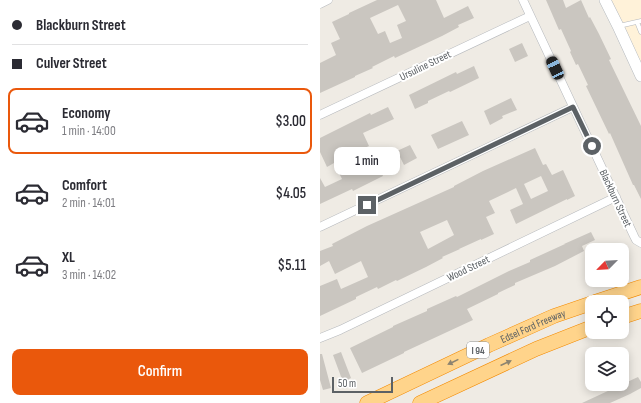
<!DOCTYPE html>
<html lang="en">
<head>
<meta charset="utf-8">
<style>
  body { margin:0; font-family:"Sofia Sans Condensed",sans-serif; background:#f2f2f3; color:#2b2b33; height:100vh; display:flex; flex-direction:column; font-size:15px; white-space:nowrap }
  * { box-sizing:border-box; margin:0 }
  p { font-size:13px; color:#7c7c81 }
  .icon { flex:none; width:22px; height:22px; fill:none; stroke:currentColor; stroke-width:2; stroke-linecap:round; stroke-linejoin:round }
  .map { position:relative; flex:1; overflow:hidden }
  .panel { display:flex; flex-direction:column; background:#fff; width:320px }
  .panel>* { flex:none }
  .hud { display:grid; align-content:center; height:88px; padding:0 12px; background:#fff }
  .needle { width:26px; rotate:246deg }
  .controls { position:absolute; left:265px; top:243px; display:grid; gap:8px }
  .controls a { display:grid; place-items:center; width:44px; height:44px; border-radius:8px; background:#fff; box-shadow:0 2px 10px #0003; font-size:20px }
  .scale { position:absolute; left:12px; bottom:10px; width:61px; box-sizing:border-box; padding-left:4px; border:2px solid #5c6165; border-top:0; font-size:11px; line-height:14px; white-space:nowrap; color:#5c6165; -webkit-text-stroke:3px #fff; paint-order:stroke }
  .end { position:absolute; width:18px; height:18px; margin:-9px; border:5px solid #5c6165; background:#fff; box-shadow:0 0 0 2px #fff }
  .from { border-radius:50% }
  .bubble { position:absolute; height:28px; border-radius:8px; background:#fff; box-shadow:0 2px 10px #0003; font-size:13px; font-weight:600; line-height:28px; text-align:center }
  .car { position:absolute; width:12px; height:24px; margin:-12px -6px; border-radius:5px; box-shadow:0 0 3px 1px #0007; background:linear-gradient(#222 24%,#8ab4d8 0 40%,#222 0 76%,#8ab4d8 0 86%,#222 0) }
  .hud b { display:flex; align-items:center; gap:14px; height:38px; font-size:15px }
  .hud b+b { border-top:1px solid #e1e1e2 }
  .hud i { width:10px; height:10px; background:#2b2b33 }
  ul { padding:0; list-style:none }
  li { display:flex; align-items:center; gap:12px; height:66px; margin:0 8px 6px; padding:0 4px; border:2px solid transparent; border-radius:8px }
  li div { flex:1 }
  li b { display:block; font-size:15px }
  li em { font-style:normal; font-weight:600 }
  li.selected { border-color:#ea580c }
  li>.icon { width:36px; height:36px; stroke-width:1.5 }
  .button { display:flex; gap:8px; margin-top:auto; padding:8px 12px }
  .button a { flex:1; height:46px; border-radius:8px; background:#ea580c; color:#fff; font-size:16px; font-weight:600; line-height:46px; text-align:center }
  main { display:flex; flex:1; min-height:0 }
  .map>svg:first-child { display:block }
</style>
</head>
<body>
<main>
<section class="panel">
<div class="hud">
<b><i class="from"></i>Blackburn Street</b>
<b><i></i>Culver Street</b>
</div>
<ul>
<li class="selected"><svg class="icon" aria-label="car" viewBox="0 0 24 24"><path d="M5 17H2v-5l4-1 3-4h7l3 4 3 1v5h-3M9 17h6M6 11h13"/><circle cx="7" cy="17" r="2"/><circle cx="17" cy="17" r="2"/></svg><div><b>Economy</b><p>1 min · 14:00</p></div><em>$3.00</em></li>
<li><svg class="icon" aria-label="car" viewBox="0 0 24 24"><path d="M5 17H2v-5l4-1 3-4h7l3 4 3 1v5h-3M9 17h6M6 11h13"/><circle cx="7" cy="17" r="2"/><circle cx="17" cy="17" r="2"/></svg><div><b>Comfort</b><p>2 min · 14:01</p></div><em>$4.05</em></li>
<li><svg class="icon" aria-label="car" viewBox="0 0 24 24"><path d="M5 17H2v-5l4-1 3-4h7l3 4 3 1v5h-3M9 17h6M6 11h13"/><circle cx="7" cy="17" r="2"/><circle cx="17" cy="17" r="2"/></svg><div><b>XL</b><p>3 min · 14:02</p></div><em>$5.11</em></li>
</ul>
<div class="button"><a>Confirm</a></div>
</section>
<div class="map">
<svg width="321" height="403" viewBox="0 0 321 403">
  <rect width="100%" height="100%" fill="#efebe4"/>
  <path fill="#fff2d9" d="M290 0H321V66Z"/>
  <path fill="#cac6c0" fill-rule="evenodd" d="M57 0H116L124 18 148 6 154 18 138 25 139 27 122 36 75 58 74 56 52 67 53 68 35 76V77L0 93V63L16 55 11 43 20 39 12 22 29 14V13ZM78 5 86 21 77 25 82 38 70 43 65 31 58 34 50 18Z
    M226 0H243L246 8 261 0 269 18 270 17 279 34 291 59 289 60 321 126V199L314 185H313L290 133 289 134 266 86 268 85 258 64 256 65 250 52 251 51 241 29 239 30Z
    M202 43 208 56 195 62 189 49Z
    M154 66 159 78 130 92 129 91 108 101V103L95 109 89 95 136 72 137 74Z
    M191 98 197 110 182 116 183 118 170 125 164 111Z
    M68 107 74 119 43 133 49 146 40 150 48 167 57 163 63 176 33 191 32 189 0 204V178L5 187 22 179 14 163 7 167 0 152V138L50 113 51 115Z
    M142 121 149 135 118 149 111 135Z
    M90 145 97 158 84 165 77 151Z
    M215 148 223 165 226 164 232 175 243 170 255 196 247 200V199L196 224 190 210 203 204 196 188 188 192 169 201 175 213 166 217 174 234 161 240V239L139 249H140L122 257 123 258 106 267 77 281 76 280 58 289 57 287 36 297V299L0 316V286L17 279 21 289 48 277 41 261 15 274 9 261 0 266V251L13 246 12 244 47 226 134 187V186L163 171ZM221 176 228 191 211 199 204 184ZM127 220 134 235 108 249 100 232Z
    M271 232 275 240 262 246 264 251 235 266 195 283V285L178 293V294L147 309 153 320 84 352V353L42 373 30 348 73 327V326L107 311V309L136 296 137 297 189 271 210 262V260L245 244H244Z
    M21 352 31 378 23 382 13 355Z
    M0 354H2L11 388 3 390 0 380Z
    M318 377 321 382V388L310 394 290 403H262Z"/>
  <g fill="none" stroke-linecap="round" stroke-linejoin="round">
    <defs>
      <path id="lane" d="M317 22 321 32
        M299 26 321 21"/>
      <path id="street" d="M203 0 314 236 316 240 321 243
        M0 4 8 0
        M0 115 210 16
        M0 227 253 107
        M0 338 20 330 296 197"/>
      <path id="secondary" d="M285 0 298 26 321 76"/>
      <g id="highway">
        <path d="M275 302 321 287"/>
        <path d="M302 317 321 311"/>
        <path id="s1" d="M47 403 169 345 234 316 272 303"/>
        <path d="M100 403 216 349 272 327"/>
      </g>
    </defs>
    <use href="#lane" stroke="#b5b8bc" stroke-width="5"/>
    <use href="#street" stroke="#b5b8bc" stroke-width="9"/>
    <use href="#secondary" stroke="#b6babf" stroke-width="12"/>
    <use href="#highway" stroke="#f38a00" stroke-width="15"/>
    <use href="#lane" stroke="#fff" stroke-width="4"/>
    <use href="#street" stroke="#fff" stroke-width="8"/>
    <use href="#secondary" stroke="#fff" stroke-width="11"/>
    <use href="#highway" stroke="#ffd48b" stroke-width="14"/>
  </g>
  <defs><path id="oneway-solid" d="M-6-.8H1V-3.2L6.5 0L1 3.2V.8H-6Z"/></defs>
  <g fill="#8d8470">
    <use href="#oneway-solid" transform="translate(133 362) rotate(154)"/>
    <use href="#oneway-solid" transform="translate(186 363) rotate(-24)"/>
  </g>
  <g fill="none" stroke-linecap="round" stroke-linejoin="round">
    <path stroke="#5c6165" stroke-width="5" d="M47 205 253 107 272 146"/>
  </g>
  <g text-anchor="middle" stroke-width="4" stroke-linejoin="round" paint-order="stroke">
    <rect fill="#fff" stroke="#8d9093" stroke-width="1" x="147" y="342" width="22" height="16" rx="3"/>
    <g font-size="10" font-weight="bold" fill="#5c6165">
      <text x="158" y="354">I 94</text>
    </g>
    <g font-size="11" fill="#5c6165" stroke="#fff">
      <text transform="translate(105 65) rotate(-26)" y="4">Ursuline Street</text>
      <text transform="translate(296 198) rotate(65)" y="4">Blackburn Street</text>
      <text transform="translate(148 268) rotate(-26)" y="4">Wood Street</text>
      <text dy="4" stroke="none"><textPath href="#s1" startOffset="183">Edsel Ford Freeway</textPath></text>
    </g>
  </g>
</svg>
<div class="controls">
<a><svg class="needle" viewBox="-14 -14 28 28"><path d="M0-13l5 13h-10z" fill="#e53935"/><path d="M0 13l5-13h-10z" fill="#7c7c81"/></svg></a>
<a><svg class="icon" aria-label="locate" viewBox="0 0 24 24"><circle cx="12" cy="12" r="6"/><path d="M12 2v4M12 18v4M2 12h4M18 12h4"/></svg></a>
<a><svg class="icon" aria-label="layers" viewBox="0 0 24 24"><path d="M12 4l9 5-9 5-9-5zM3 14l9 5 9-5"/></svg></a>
</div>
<div class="scale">50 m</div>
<i class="end from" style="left:272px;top:146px"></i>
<i class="end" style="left:47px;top:205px"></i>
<div class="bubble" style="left:14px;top:147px;width:66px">1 min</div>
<i class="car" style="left:235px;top:68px;rotate:335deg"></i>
</div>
</main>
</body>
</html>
